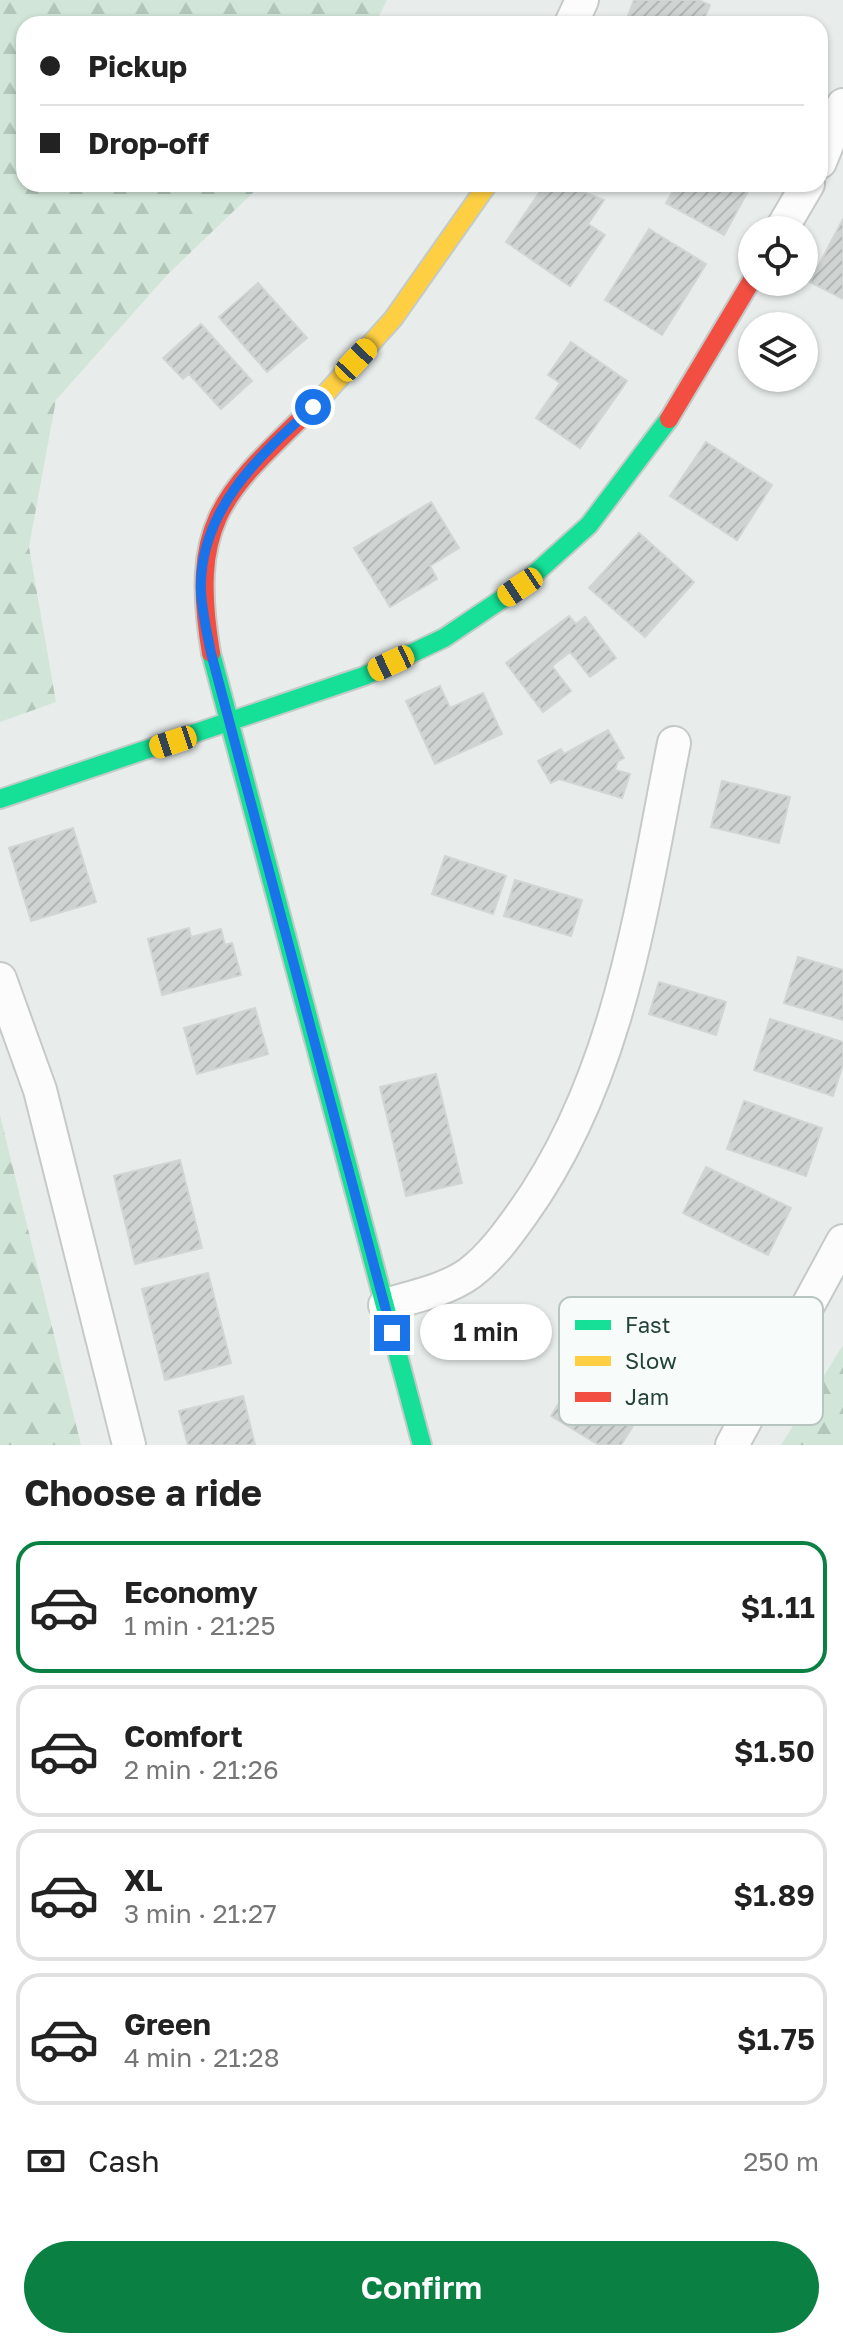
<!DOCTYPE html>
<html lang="en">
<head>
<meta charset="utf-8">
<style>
  body { margin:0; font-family:"Golos Text",sans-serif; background:#f2f2f2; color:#222; height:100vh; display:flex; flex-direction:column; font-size:30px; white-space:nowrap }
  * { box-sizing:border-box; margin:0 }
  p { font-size:26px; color:#767676 }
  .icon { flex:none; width:44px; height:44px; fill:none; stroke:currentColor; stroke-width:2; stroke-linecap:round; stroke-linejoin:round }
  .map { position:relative; height:1445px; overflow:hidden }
  .details { display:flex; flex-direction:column; background:#fff; flex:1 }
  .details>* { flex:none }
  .banner { position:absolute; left:16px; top:16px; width:812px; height:176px; border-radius:24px; box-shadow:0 2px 6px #0004; display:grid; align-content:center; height:176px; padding:0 24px; background:#fff }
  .tools { position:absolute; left:738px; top:216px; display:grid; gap:16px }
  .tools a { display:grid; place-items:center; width:80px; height:80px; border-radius:50%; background:#fff; box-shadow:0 2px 6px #0004; font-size:40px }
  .end { position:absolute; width:36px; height:36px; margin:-18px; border:10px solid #1a73e8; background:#fff; box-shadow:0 0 0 4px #fff }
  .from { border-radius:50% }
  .bubble { position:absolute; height:56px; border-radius:28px; background:#fff; box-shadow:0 2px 6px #0004; font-size:26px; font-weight:600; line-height:56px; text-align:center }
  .car { position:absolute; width:24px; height:48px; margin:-24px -12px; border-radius:10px; box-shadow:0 0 6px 2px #0007; background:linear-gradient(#f5c518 24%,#345 0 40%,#f5c518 0 76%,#345 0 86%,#f5c518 0) }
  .banner b { display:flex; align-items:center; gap:28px; height:76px; font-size:30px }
  .banner b+b { border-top:2px solid #e0e0e0 }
  .banner i { width:20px; height:20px; background:#222 }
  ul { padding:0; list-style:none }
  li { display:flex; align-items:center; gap:24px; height:132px; margin:0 16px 12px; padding:0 8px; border:4px solid #e0e0e0; border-radius:24px }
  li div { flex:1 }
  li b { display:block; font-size:30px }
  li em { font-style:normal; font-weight:600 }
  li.active { border-color:#0b8043 }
  li>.icon { width:72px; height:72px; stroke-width:1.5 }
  h2 { padding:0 24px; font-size:36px; line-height:96px }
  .pay { display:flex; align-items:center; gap:20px; height:88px; padding:0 24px; font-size:30px }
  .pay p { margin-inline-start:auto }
  .button { display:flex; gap:16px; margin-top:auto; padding:16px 24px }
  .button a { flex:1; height:92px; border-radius:48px; background:#0b8043; color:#fff; font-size:32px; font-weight:600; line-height:92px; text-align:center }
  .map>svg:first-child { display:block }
</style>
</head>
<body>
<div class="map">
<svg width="843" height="1445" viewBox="0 0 843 1445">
  <defs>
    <pattern id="forest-firs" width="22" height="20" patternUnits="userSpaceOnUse" patternTransform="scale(2)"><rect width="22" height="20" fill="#d1e6d8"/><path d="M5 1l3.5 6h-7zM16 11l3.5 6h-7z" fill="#b3c6ba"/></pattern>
    <pattern id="building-hatch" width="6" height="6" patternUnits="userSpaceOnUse" patternTransform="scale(2)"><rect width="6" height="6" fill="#cfd4d2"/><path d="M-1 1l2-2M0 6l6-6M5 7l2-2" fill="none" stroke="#b2b7b5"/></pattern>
  </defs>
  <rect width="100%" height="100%" fill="#e8edeb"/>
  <path fill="url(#forest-firs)" d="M0 0H387L375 24H24V184H262L168 274 56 400 29 547 56 702 0 722Z
    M0 1115 81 1445H0Z
    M843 1345V1445H781Z"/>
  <path fill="url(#building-hatch)" stroke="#d1d6d4" stroke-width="2" d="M634 0H698L710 5 702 24H625Z
    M545 184H563L604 200 588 224 605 235 570 286 506 242Z
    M677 184H752L724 235 666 203Z
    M843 219V299L810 282Z
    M649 229 706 264 662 335 605 300Z
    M258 283 307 338 267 372 219 317Z
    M201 324 252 381 221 409 189 374 183 379 163 358Z
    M571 342 627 381 580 448 536 418 560 383 548 375Z
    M706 442 772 485 737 540 670 496Z
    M431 502 459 548 430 566 437 579 390 607 354 548Z
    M639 533 694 582 645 637 589 588Z
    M569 616 576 624 585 617 616 658 590 677 570 652 552 666 571 691 543 712 506 663Z
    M440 686 450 708 483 693 502 734 435 764 406 701Z
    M608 730 624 758 618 761 615 770 630 774 622 798 559 779 551 783 538 761 561 749 564 754Z
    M722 781 790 797 779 843 711 827Z
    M73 828 96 902 31 921 9 848Z
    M445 856 506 876 493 914 432 894Z
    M515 880 582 900 571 936 504 916Z
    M189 928 191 937 221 929 225 945 232 943 241 975 162 995 148 939Z
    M798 957 843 970V1020L784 1003Z
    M659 982 726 1002 716 1035 649 1014Z
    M255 1008 268 1054 197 1074 184 1028Z
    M770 1019 843 1042V1064L833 1096 754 1070Z
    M436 1074 462 1183 406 1196 380 1087Z
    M744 1101 822 1128 806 1176 727 1149Z
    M180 1160 202 1248 135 1264 114 1176Z
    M706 1167 791 1208 768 1255 683 1213Z
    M208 1273 231 1363 165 1380 142 1289Z
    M582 1366 646 1405 621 1445H599L551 1416Z
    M243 1396 255 1445H188L179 1411Z"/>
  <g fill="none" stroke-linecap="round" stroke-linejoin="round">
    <defs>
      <path id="street" d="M571 24 582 0
        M820 162 843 105
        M781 230 808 184
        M0 979 40 1090 129 1445
        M385 1305C412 1297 447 1290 470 1273 491 1257 507 1235 522 1214 620 1078 642 904 674 743
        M732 1445 843 1241"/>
      <path id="fast" d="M211 653 422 1445
        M0 799 364 676 444 638 520 587 589 525 669 419"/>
      <path id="slow" d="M318 402 393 319 488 184"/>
      <path id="jam" d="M669 419 752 280
        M211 653C188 516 227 491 318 402"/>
    </defs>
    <use href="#street" stroke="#c5cac8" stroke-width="36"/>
    <use href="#fast" stroke="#c3cbc8" stroke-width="22"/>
    <use href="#slow" stroke="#c3cbc8" stroke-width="22"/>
    <use href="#jam" stroke="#c3cbc8" stroke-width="22"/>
    <use href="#street" stroke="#fcfcfc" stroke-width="32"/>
    <use href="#fast" stroke="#16e098" stroke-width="18"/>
    <use href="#slow" stroke="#ffcf43" stroke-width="18"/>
    <use href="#jam" stroke="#f24e42" stroke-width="18"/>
  </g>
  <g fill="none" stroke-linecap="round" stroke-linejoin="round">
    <path stroke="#1a73e8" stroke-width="10" d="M313 407C259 456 198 511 201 592 202 612 207 633 211 653L392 1333"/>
  </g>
  <rect x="559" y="1297" width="264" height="128" rx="12" fill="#f7fbf9" stroke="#b8c4c0" stroke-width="2"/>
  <rect x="575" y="1320" width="36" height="10" fill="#16e098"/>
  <rect x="575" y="1356" width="36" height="10" fill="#ffcf43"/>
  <rect x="575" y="1392" width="36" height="10" fill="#f24e42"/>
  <g font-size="22" fill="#24423a">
    <text x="625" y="1333">Fast</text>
    <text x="625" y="1369">Slow</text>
    <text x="625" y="1405">Jam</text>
  </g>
</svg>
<div class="tools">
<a><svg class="icon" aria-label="locate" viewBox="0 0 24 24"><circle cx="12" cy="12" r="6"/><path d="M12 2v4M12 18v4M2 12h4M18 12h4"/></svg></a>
<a><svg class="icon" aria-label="layers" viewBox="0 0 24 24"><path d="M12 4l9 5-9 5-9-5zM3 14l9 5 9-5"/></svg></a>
</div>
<i class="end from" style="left:313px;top:407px"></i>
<i class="end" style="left:392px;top:1333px"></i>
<div class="bubble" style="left:420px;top:1304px;width:132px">1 min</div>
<i class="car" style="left:356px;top:360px;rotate:43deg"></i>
<i class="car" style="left:520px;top:587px;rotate:236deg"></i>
<i class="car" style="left:391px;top:663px;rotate:245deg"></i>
<i class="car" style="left:173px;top:742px;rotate:252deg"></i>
<div class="banner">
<b><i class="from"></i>Pickup</b>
<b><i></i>Drop-off</b>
</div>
</div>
<section class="details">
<h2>Choose a ride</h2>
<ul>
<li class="active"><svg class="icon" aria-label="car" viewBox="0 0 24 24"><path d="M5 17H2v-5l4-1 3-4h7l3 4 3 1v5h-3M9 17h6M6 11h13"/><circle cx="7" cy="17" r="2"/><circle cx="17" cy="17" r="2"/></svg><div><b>Economy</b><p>1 min · 21:25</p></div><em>$1.11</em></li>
<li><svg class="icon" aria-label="car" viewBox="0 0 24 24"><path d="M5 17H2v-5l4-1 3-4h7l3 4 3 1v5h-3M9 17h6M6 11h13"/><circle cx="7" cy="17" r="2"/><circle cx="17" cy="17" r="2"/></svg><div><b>Comfort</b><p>2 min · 21:26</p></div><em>$1.50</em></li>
<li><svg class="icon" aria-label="car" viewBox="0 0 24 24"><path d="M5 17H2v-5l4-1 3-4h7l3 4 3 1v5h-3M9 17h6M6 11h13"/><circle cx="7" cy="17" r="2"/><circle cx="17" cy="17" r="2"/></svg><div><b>XL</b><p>3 min · 21:27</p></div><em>$1.89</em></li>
<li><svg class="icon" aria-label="car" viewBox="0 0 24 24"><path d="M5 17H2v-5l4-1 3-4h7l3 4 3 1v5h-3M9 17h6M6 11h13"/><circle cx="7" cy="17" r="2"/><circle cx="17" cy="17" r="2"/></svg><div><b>Green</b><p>4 min · 21:28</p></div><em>$1.75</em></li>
</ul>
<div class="pay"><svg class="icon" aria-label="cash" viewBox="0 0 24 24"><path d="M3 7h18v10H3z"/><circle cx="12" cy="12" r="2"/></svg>Cash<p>250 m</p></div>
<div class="button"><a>Confirm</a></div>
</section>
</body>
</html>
